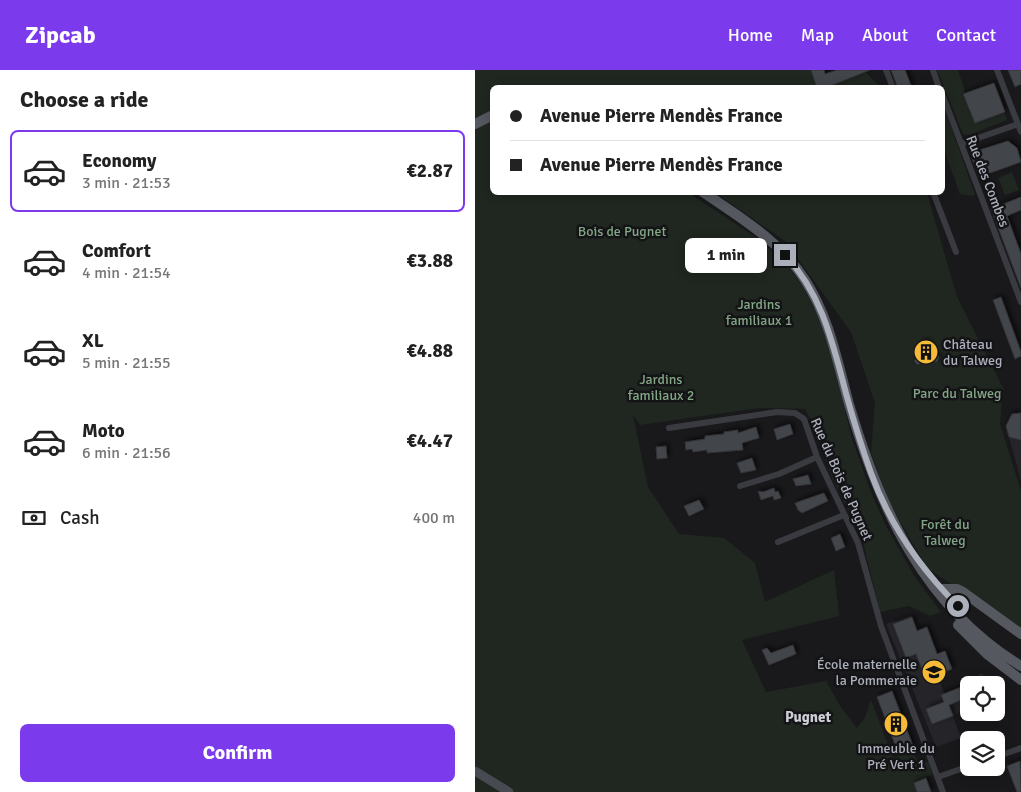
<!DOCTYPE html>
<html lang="en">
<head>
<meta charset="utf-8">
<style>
  body { margin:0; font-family:Signika,sans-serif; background:#f6f6f6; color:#222; height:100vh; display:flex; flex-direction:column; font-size:19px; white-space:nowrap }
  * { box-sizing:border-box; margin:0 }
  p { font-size:16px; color:#767676 }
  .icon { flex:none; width:28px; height:28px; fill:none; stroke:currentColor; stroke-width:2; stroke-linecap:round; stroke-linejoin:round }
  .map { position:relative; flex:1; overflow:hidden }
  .drawer { display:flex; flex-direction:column; background:#fff; width:475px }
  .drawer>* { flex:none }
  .guide { position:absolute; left:15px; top:15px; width:455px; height:110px; border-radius:8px; box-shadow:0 2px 12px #0003; display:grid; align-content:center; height:110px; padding:0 20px; background:#fff }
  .fabs { position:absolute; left:485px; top:606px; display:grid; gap:10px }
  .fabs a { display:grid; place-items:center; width:45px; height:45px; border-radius:8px; background:#fff; box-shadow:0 2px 12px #0003; font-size:25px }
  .end { position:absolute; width:22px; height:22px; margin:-11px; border:6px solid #acb0bb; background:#111; box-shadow:0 0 0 2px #111 }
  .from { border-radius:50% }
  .bubble { position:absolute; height:35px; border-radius:8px; background:#fff; box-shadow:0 2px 12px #0003; font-size:16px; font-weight:700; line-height:35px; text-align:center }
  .guide b { display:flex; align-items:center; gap:18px; height:48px; font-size:19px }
  .guide b+b { border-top:1px solid #e0e0e0 }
  .guide i { width:12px; height:12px; background:#222 }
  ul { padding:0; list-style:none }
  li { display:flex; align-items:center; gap:15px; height:82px; margin:0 10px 8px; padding:0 10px; border:2px solid transparent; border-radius:8px }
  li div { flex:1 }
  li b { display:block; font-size:19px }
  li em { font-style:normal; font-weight:700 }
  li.active { border-color:#7c3aed }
  li>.icon { width:45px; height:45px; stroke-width:1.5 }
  h2 { padding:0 20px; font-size:22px; line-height:60px }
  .pay { display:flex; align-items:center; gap:12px; height:55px; padding:0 20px; font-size:19px }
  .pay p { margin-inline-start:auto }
  .primary-button { display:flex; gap:10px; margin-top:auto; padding:10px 20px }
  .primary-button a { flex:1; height:58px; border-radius:8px; background:#7c3aed; color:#fff; font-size:20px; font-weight:700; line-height:58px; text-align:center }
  header { display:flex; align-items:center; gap:30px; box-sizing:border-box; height:70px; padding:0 25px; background:#7c3aed; color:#fff }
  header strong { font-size:24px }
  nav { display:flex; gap:28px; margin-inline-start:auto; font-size:18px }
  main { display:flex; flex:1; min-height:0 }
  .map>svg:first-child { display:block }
</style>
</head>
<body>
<header>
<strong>Zipcab</strong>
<nav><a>Home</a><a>Map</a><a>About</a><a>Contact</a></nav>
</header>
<main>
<section class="drawer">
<h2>Choose a ride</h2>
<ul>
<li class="active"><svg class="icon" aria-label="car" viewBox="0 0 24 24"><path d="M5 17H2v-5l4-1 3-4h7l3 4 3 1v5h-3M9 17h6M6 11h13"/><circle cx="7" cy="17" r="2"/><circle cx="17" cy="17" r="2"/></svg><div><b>Economy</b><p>3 min · 21:53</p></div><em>€2.87</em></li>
<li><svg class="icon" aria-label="car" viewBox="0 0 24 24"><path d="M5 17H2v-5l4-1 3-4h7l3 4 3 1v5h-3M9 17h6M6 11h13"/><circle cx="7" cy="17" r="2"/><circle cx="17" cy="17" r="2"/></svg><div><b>Comfort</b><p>4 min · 21:54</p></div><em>€3.88</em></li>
<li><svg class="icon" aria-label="car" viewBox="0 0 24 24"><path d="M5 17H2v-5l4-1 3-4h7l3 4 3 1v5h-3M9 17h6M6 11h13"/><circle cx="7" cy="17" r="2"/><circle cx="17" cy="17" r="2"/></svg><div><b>XL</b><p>5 min · 21:55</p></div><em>€4.88</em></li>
<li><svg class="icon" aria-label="car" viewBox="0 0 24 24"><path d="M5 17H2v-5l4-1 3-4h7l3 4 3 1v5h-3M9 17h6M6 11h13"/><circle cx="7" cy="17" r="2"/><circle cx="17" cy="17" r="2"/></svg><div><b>Moto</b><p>6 min · 21:56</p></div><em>€4.47</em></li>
</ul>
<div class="pay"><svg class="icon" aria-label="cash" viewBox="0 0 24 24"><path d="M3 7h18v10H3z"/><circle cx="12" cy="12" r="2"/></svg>Cash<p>400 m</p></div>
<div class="primary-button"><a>Confirm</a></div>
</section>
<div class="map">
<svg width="546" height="722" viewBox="0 0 546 722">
  <defs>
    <filter id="shadow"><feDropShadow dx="2.5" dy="-2.5" stdDeviation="2.5" flood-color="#0009"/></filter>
  </defs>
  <rect width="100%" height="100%" fill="#19191c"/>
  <path fill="#252529" d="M546 343V411L531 356 537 344Z
    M436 545 442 561 452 557 459 577 452 580 472 630 479 628 477 621 500 611V608L506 603 512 608 514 615H494V642L511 643 496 648 493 640 490 639 478 646 486 668 461 677 411 554Z"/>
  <path fill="#1f2720" d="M0 0H336L342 17 18 18V122L214 123 283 169 310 193 327 215 344 248 357 285 377 369 397 425 411 456 440 507 466 542 455 546 434 536 405 542 387 468 356 406 341 361 330 339 284 338 165 355 158 345 173 417 204 464 249 468 280 493 290 532 359 500 364 546 267 570 291 622 351 611 365 636 382 658 390 648 396 630 418 688 439 681 442 691 445 693 454 692 457 705 439 712 442 722H0Z
    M462 0H483L490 21 487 24 500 53 529 42 532 50 494 65 488 64Z
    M390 2 406 17 350 18Z
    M468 35 500 124 498 126 485 124 468 77Z
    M537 102 544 120 530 125 523 108Z
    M241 123H452L482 227 528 318 525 354 546 421V560L452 498 415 434 396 383 400 333 376 262 310 171Z"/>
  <path fill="#434449" stroke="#333338" filter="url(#shadow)" d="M336 0H349L350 4 362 0H395L350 18H342Z
    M416 0H430L437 18H423Z
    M533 0H546V14L540 17Z
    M519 13 530 42 500 53 488 24Z
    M533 71 542 78 546 92 504 107 495 83Z
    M546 127V140L532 146 546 184V218L516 139Z
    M526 227 546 282V286L540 289 518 230Z
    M452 271 456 283 464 286 462 292 449 290 443 295 439 291 445 286 447 280 446 272Z
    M546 343V370L534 367 531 356 537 344Z
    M315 354 318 364 302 370 299 359Z
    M281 357 284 368 267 373 268 380 232 383V380L218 382 217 379 211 380 210 372 230 369V366L249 364V362L263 360V363Z
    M191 376 192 388 182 389 181 377Z
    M277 388 281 400 266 403 262 393Z
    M333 405 336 414 321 416 318 409Z
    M299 418 300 422 303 421 306 428 299 430 298 426 286 430 283 421 288 422Z
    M349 423 353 431 327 443 323 440 320 433Z
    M224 430 229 439 214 446 209 436Z
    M365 464 370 477 361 481 356 468Z
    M437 547 442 561 452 557 462 584 470 581 477 599 451 609 441 584 431 588 418 554Z
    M318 575 321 584 294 595 287 580 292 578 296 583Z
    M494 614V627L474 635 478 646 457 654 451 639 469 632 466 625Z
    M417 621 440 681 424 685 402 627Z
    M545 691 546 722H542L532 696Z
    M451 708 456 722H442L439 713Z"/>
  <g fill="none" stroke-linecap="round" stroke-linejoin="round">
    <path stroke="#3a3b41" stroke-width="6" d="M411 0 418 18
      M458 0 464 18
      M522 0 546 62
      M468 26 546 232
      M486 74 543 54
      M458 122 481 182
      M194 358 302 342 320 343 329 349 342 387 383 473 406 556 468 722
      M265 416 304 404 342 387
      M303 472 369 445
      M521 687 546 678
      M463 707 494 696"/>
    <path stroke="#484a51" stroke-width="9" d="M0 701 34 722"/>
    <path stroke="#565860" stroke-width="10" d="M0 54 18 45
      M228 122C266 148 305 171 330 210 355 249 362 291 374 334 405 439 449 537 546 596
      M467 519H482L488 522 546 564
      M483 555 512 584 546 610"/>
  </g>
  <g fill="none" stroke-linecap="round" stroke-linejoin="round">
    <path stroke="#acb0bb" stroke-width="6" d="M310 185C348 225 358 275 372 327 379 352 387 378 396 403 414 453 446 499 483 536"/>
  </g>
  <defs>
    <symbol id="building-disc" viewBox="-11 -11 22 22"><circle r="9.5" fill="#f5ba38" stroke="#141417"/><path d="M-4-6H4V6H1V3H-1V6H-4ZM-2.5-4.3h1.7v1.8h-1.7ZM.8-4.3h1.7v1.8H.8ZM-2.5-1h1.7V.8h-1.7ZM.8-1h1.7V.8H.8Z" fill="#111"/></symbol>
    <symbol id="school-disc" viewBox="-11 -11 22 22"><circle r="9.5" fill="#f5ba38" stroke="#141417"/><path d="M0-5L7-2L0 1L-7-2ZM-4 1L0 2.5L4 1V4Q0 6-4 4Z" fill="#111"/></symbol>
  </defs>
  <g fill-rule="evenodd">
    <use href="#building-disc" x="437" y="268" width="28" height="28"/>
    <use href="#school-disc" x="445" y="588" width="28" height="28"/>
    <use href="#building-disc" x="407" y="640" width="28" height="28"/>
  </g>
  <g text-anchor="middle" stroke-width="5" stroke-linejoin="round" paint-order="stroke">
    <g font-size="14" fill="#acb0bb" stroke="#141417">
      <text transform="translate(513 111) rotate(69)" y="5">Rue des Combes</text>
      <text transform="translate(367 409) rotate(66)" y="5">Rue du Bois de Pugnet</text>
    </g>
    <g font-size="14" fill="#83a686" stroke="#141417">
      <text x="147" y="166">Bois de Pugnet</text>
      <text x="284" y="239">Jardins<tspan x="284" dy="16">familiaux 1</tspan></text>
      <text x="186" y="314">Jardins<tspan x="186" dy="16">familiaux 2</tspan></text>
      <text x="482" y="328">Parc du Talweg</text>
      <text x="470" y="459">Forêt du<tspan x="470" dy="16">Talweg</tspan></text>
    </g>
    <g font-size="14" fill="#acb0bb" stroke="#141417" text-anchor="start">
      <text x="468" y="279">Château<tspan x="468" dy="16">du Talweg</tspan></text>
      <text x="442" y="599" text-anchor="end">École maternelle<tspan x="442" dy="16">la Pommeraie</tspan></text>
      <text x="421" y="683" text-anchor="middle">Immeuble du<tspan x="421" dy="16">Pré Vert 1</tspan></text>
    </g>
    <g font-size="15" font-weight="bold" fill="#cdcfd7" stroke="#141417">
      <text x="333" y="652">Pugnet</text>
    </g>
  </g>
</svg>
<div class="fabs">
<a><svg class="icon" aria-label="locate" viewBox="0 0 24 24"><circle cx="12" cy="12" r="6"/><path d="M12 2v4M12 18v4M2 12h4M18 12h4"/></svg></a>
<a><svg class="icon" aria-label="layers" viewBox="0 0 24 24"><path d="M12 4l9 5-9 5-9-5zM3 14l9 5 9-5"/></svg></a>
</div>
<i class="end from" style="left:483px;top:536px"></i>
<i class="end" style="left:310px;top:185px"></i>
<div class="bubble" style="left:210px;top:168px;width:82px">1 min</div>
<div class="guide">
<b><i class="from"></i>Avenue Pierre Mendès France</b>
<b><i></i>Avenue Pierre Mendès France</b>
</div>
</div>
</main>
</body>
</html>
